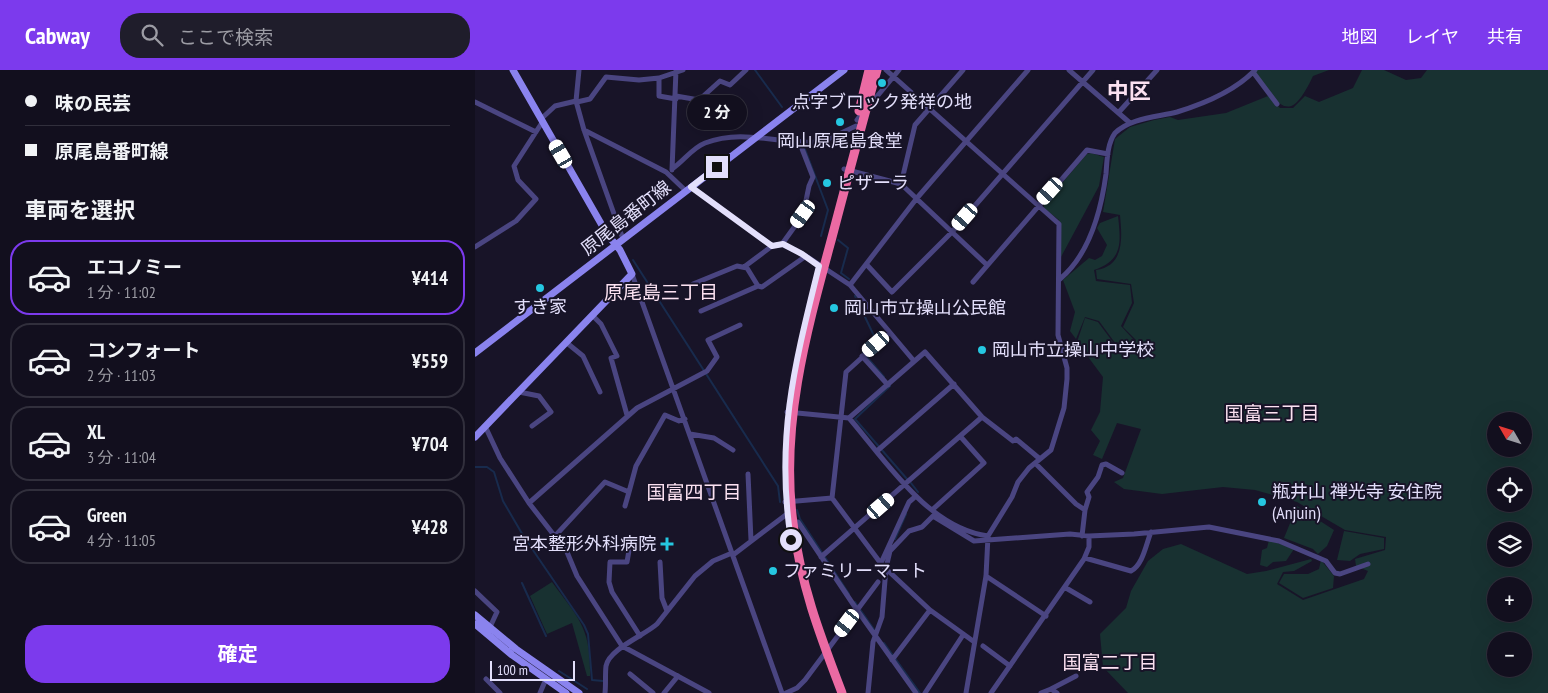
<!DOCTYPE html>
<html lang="ja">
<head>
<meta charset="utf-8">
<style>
  body { margin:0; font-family:"PT Sans Narrow","Noto Sans JP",sans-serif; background:#1f1d2b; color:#f1f3f6; height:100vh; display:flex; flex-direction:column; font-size:19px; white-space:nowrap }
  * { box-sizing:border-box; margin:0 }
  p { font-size:16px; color:#9c9ca4 }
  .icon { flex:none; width:28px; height:28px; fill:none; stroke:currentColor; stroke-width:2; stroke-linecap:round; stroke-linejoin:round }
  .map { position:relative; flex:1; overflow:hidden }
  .panel { display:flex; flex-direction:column; background:#120f1e; width:475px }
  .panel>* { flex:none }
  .top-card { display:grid; align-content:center; height:110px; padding:0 25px; background:#120f1e }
  .needle { width:32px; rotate:309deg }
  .tools { position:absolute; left:1012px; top:342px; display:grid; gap:10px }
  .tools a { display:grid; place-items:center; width:45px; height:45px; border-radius:50%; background:#120f1e; box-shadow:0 5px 20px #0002,0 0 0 1px #312f3c; font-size:25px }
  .scale { position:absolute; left:15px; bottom:12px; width:85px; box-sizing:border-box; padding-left:5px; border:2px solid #e3dffb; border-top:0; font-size:14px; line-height:18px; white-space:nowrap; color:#e3dffb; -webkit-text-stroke:4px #181428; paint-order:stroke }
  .end { position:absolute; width:22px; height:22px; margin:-11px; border:6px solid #e3dffb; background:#111; box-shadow:0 0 0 2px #111 }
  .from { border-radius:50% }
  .bubble { position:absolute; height:35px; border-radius:18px; background:#120f1e; box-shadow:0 5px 20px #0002,0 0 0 1px #312f3c; font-size:16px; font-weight:700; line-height:35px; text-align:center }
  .car { position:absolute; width:15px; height:30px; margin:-15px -8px; border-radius:6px; box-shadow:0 0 4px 1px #0007; background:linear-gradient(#fff 24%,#345 0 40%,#fff 0 76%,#345 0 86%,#fff 0) }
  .top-card b { display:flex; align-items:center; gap:18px; height:48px; font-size:19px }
  .top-card b+b { border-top:1px solid #312f3c }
  .top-card i { width:12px; height:12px; background:#f1f3f6 }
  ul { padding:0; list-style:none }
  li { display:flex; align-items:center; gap:15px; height:75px; margin:0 10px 8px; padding:0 15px; border:2px solid #312f3c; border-radius:20px }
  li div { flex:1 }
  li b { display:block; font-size:19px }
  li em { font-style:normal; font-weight:700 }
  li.active { border-color:#7c3aed }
  li>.icon { width:45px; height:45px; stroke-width:1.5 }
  h2 { padding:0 25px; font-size:22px; line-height:60px }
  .action { display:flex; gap:10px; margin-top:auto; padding:10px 25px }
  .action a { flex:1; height:58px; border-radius:20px; background:#7c3aed; color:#fff; font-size:20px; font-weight:700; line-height:58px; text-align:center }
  header { display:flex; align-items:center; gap:30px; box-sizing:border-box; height:70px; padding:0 25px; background:#7c3aed; color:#fff }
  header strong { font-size:24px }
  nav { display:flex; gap:28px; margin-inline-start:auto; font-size:18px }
  .search { width:350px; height:45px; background:#1f1d2b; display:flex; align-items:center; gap:12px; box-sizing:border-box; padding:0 18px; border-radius:20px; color:#9c9ca4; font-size:19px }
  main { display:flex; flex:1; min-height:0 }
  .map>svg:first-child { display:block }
</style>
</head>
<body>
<header>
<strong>Cabway</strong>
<div class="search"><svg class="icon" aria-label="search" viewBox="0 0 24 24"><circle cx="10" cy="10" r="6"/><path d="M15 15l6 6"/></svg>ここで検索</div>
<nav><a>地図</a><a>レイヤ</a><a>共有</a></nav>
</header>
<main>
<section class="panel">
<div class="top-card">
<b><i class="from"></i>味の民芸</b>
<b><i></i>原尾島番町線</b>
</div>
<h2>車両を選択</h2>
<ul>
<li class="active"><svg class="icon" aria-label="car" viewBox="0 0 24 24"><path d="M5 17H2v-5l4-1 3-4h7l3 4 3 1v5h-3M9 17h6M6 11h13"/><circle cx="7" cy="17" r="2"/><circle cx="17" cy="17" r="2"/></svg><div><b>エコノミー</b><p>1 分 · 11:02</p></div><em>¥414</em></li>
<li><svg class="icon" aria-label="car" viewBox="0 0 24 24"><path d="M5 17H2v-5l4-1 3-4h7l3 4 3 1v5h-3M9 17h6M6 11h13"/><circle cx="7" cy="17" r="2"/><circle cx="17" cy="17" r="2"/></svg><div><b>コンフォート</b><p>2 分 · 11:03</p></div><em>¥559</em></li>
<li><svg class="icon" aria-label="car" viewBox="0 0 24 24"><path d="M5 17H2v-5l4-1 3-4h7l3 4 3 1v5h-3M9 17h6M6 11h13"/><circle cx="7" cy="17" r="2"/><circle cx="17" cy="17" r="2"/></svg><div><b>XL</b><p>3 分 · 11:04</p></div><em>¥704</em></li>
<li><svg class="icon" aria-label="car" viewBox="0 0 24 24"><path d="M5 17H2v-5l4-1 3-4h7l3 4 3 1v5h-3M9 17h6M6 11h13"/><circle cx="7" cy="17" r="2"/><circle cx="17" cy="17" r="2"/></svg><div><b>Green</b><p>4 分 · 11:05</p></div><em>¥428</em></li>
</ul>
<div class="action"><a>確定</a></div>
</section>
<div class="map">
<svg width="1073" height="623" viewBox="0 0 1073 623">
  <rect width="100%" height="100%" fill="#181428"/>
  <path fill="#183131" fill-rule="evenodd" d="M782 0H854L838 6C814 57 805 36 780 3Z
    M887 0H909L931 10 946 8 952 0H1073V623H653L628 597 625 564 651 538 656 521 673 491 688 479 706 474 772 504 791 501 836 489 837 491 819 501 808 502 802 514 828 530 889 509 893 501 881 496 880 489 910 480 911 467 870 460 822 432 780 420 748 417 687 424 649 419 639 412 648 408 666 359 642 353 627 389 618 385 625 371 616 360 625 342 628 307 602 272 610 248 623 252 646 283 661 270 648 257 659 233 656 214 622 209 621 200C650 196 647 167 645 145L628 142 640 69 655 57 679 50 695 47 703 50 751 43 793 26 805 38H818L830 26 844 32 878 18ZM1021 351H1049V379H1021ZM1021 406H1049V434H1021ZM1021 461H1049V489H1021ZM1021 516H1049V544H1021ZM1021 571H1049V599H1021Z
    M616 83 629 87 624 116 586 187 584 150 569 138V134L612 84Z
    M643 146C646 173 648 190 619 200L621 211 655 215 657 233 646 256 659 270 646 281 624 251 610 247 601 269 595 261 600 242 588 210 614 188 620 190 627 186 632 175 622 158 625 153Z
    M822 436 859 460 852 476 843 484 838 479 809 468Z
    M869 461 909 468V479L885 484 875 491 862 490Z
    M794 470 819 479 811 491 798 492 792 497 785 495 787 480 792 478Z
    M846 490 859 506 858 518 828 528 804 513 809 504H833L844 499Z
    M77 512C104 549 116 558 115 606H112L97 553 72 564 55 526Z"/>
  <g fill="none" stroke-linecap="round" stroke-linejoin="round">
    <path stroke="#182b4d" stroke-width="2" d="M280 0 307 37
      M347 69 359 64
      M328 74 353 140 346 166
      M363 170 373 178 366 203 374 209
      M158 190 303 416 305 432
      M380 226 401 270 388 283
      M391 286 409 307
      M415 316 380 349 432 409
      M0 397H12L19 402 28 431 49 467 109 555 113 564 117 610 128 611
      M436 413 443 422
      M322 440 325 449 374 524
      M420 469 431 444
      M47 513 71 566
      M380 532 400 561
      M409 573 445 623
      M84 601 112 619"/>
    <path stroke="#4a4581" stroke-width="5" d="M104 0 101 31 109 60 148 169
      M411 0 584 154 583 265 592 298V309L589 338 576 380 554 398 543 412 537 427 513 466 511 506 491 623
      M594 0 655 53
      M778 2 802 34
      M201 26 224 30 245 11 255 15 271 0
      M201 29 184 26V8L208 0
      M0 32 61 62
      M102 32 115 29 131 7 164 10 184 8
      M394 36 424 0
      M644 42 682 0
      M66 49 80 36 101 31
      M382 50 388 42
      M109 60 191 102 211 121
      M197 99C209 91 217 78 230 73 269 58 305 75 341 72 355 71 369 61 381 56
      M369 99 426 114 512 195
      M197 100 201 0
      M426 114 440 55 488 0
      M216 117 297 176
      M307 174 328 145 334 116 338 107 324 71
      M0 177 41 151 61 129 43 110 39 96 68 51
      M392 195 417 222 477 162 618 0
      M269 197 297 176 307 174 331 186
      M157 204 307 623
      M585 209C615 184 626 141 631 104 632 91 632 74 640 63 655 48 682 47 702 42 728 34 761 20 780 0
      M498 212 612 80 633 84
      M218 214 262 196 272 198 283 216
      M375 215 442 128 553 0
      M226 241 283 216 287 217 331 186 375 215 439 291
      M118 246 126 254 142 286 136 288 152 345
      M414 263 371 302 357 428 407 495 455 540 498 571
      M92 273 108 286 125 322
      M387 286 413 315
      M44 322 64 326 76 342 57 356
      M312 342 374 348C411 391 453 458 513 466
      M374 348 450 282 507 347 538 371 541 369 565 389
      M10 356 25 388 54 433 92 482 102 506 147 576 234 623
      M215 364 239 368 258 380
      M402 381 479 314
      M560 393 601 434 610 440 607 466
      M273 404 276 470
      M154 422 161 396 190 345 204 351 210 349
      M310 432 357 428
      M54 433 162 338 232 301 242 287 233 270 265 255
      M457 440 509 393 485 366
      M610 440 614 427 612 422 623 407 627 395 631 394 647 403
      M314 454 323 452 382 540 441 623
      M80 466 130 412 154 422 150 436
      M156 469 152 492H135L134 512 137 522 165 566
      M258 485 312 444
      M346 487 507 347
      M610 488 656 501C668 495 671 474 676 462
      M185 492 187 528 192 541
      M406 493 434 432 441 426
      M511 506 571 546
      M591 518 615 532
      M0 521 22 542 15 557
      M508 576 535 596
      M417 590 455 540
      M155 604 178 623
      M11 609 25 623
      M576 619 601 606
      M65 623 71 609
      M130 623C131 614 130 604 131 596 134 579 170 565 182 554L220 506 238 491 257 483
      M189 623 203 606
      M311 623 322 618 330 610 403 512
      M393 623 398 572 407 547 411 498 415 481 434 461 447 457 458 446 499 471 595 464 614 466 659 464 734 457 804 471 851 491 860 503 865 504 893 494
      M450 623 488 565
      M516 623 609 489 614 477V466
      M566 623 576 619 582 623"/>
    <path stroke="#8a83ee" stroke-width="7" d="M0 283 369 0
      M0 367 157 204 145 180 132 164 38 0
      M0 545 41 579 104 623
      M0 554 37 585 91 623"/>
    <path stroke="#eb6aa3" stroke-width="9" d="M384 41 394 0
      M367 623C345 565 326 516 318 453 305 357 331 263 356 171 371 114 386 57 402 0"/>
  </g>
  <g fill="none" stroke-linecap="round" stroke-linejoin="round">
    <path stroke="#e3dffb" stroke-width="6" d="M242 97 216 117 297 176 308 174 327 184 344 196C320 293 300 368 316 470"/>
  </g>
  <g fill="#25c7e1" stroke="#181428" stroke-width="2">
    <circle cx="407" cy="13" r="5"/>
    <circle cx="365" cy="52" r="5"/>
    <circle cx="352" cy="113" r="5"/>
    <circle cx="65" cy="218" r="5"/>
    <circle cx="359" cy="238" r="5"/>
    <circle cx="507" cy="280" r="5"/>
    <circle cx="787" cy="432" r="5"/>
    <path d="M189.5 466.5h5v5h5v5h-5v5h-5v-5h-5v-5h5z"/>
    <circle cx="298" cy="501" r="5"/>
  </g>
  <g text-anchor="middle" stroke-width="4" stroke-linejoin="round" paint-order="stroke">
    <g font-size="18" fill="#e3dffb" stroke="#181428" text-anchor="start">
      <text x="407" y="38" text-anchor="middle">点字ブロック発祥の地</text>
      <text x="365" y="77" text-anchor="middle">岡山原尾島食堂</text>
      <text x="362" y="119">ピザーラ</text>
      <text x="65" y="243" text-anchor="middle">すき家</text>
      <text x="369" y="244">岡山市立操山公民館</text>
      <text x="517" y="286">岡山市立操山中学校</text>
      <text x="797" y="428">瓶井山 禅光寺 安住院<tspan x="797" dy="21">(Anjuin)</tspan></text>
      <text x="181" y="480" text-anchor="end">宮本整形外科病院</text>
      <text x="308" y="507">ファミリーマート</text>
    </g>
    <g font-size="18" fill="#e3dffb" stroke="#181428">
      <text transform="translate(151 148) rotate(-38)" y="6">原尾島番町線</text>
    </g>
    <g font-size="19" fill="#fbe1f1" stroke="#181428">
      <text x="186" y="229">原尾島三丁目</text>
      <text x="797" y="350">国富三丁目</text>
      <text x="219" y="429">国富四丁目</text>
      <text x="635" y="599">国富二丁目</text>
    </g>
    <g font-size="22" font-weight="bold" fill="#fbe1f1" stroke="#181428">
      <text x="654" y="29">中区</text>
    </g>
  </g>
</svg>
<div class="tools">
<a><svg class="needle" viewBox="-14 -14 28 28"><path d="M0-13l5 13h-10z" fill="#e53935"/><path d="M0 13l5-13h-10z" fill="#9c9ca4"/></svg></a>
<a><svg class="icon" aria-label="locate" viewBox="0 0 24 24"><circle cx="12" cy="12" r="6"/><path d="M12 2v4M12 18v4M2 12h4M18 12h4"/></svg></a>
<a><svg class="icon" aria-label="layers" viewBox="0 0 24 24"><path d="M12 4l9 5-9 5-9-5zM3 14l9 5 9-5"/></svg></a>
<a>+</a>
<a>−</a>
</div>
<div class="scale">100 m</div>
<i class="end from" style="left:316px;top:470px"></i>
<i class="end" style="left:242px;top:97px"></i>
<div class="bubble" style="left:212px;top:25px;width:60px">2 分</div>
<i class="car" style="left:86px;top:84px;rotate:330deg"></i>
<i class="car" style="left:575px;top:121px;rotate:222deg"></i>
<i class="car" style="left:328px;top:144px;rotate:216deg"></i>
<i class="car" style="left:490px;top:147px;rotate:221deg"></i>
<i class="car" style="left:401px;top:274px;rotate:229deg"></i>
<i class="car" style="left:406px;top:436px;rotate:49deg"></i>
<i class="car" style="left:372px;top:553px;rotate:217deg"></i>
</div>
</main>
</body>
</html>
